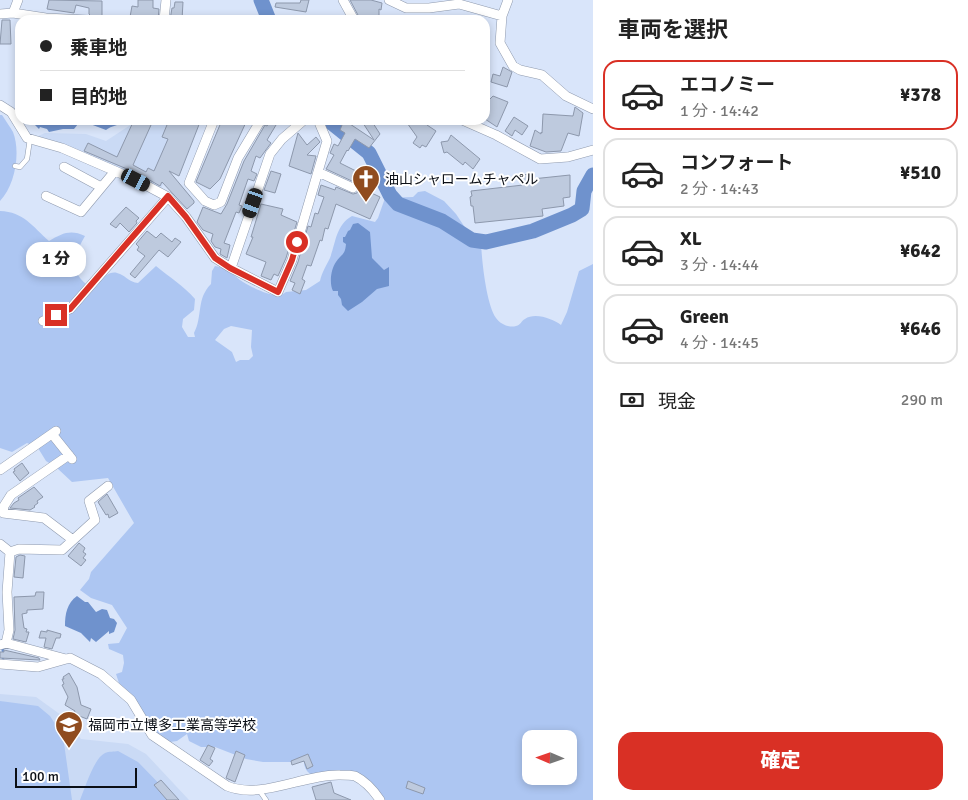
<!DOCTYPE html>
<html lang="ja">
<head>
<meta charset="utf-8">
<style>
  body { margin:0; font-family:Signika,"Noto Sans JP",sans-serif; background:#f6f6f6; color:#222; height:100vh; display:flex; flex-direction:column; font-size:19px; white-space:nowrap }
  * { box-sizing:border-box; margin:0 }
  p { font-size:16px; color:#767676 }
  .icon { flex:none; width:28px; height:28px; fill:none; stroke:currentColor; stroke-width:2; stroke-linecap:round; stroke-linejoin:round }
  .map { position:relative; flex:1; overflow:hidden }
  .details { display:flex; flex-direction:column; background:#fff; width:375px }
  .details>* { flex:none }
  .banner { position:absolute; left:15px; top:15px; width:475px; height:110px; border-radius:15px; box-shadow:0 2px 8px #0003; display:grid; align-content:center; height:110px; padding:0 25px; background:#fff }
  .needle { width:32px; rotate:272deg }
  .buttons { position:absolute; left:522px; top:730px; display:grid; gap:10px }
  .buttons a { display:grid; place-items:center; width:55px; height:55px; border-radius:10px; background:#fff; box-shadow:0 2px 8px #0003; font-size:25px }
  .scale { position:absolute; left:15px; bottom:12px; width:122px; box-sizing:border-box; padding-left:5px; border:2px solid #0b0f16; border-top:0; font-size:14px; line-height:18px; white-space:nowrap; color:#0b0f16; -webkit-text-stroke:4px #fff; paint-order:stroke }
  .end { position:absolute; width:22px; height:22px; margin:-11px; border:6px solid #d93025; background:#fff; box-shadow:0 0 0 2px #fff }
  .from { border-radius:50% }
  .bubble { position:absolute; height:35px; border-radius:15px; background:#fff; box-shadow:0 2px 8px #0003; font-size:16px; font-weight:800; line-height:35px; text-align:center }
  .car { position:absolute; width:15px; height:30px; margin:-15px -8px; border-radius:6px; box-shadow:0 0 4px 1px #0007; background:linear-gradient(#222 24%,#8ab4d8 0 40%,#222 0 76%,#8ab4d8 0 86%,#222 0) }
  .banner b { display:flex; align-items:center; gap:18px; height:48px; font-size:19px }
  .banner b+b { border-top:1px solid #e0e0e0 }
  .banner i { width:12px; height:12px; background:#222 }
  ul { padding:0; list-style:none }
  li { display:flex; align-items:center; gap:15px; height:70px; margin:0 10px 8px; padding:0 15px; border:2px solid #e0e0e0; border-radius:15px }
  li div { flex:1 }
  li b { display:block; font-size:19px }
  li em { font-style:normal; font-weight:800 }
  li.active { border-color:#d93025 }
  li>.icon { width:45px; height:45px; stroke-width:1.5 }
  h2 { padding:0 25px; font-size:22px; line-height:60px }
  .pay { display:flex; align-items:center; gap:12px; height:55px; padding:0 25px; font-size:19px }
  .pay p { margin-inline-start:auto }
  .primary-button { display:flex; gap:10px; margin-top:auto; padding:10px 25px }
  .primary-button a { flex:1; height:58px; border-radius:15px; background:#d93025; color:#fff; font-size:20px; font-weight:800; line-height:58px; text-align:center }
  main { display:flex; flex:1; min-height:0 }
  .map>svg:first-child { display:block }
</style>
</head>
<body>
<main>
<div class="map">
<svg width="593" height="800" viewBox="0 0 593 800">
  <rect width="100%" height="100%" fill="#d9e5fa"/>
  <path fill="#cadaf5" d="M138 120H189L161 189 64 144 36 137 45 133 86 134 106 141Z
    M0 694 36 697 61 715 81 739 128 744 146 754 189 800H0Z"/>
  <path fill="#adc6f2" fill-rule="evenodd" d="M0 115H2C6 121 10 127 13 132 21 152 15 186 0 201Z
    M425 191 444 201 456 214 466 229 481 238C481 256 486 304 496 318 500 324 509 328 516 326 521 325 521 321 525 319 535 312 553 319 561 325L567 312 579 271 593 264V800H377L356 780C340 779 305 784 304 762H263L246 759 215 747H201L189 741 187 734 177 741 170 742 156 735 128 692 119 683 116 674 122 672 124 663 123 655 109 649 108 644 119 643 127 628 112 605 91 598 80 590 89 579 91 572 134 523 108 478 72 482 57 468 46 461 38 448 27 443 12 452 0 448V211C24 212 32 226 49 241 62 233 71 229 85 236 74 256 67 267 86 284 89 283 94 282 98 280 105 277 111 269 120 274 127 277 129 282 138 283L156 266C169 277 184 286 195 299L194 310 183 319 182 327 188 337H195L194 333C203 316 196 299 211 284L212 271 215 266C226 267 234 276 243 282 253 288 268 295 280 296L286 292 306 290 320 281C322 272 326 266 330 258 336 242 336 225 352 216L375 222 378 218 385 198 413 197 418 192ZM231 326 252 330 251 347 253 356 249 360H240L236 362 232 352 215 340 224 329ZM531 739H569V776H531Z
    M0 701 38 706 50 716 63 736 72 800H0Z
    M118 751 138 762 175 800H80C85 788 94 758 105 753 109 751 114 752 118 751Z"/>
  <path fill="#6f92cd" d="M29 120H123C118 127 112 125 106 130L90 124H78L74 129H63L49 132 47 129 40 127 39 129 35 125 32 124Z
    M358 223 370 232 372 258 384 270 389 267V286L377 289 362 302 348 311 342 305 341 299 338 295V291H333C329 283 331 269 336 262 341 254 345 256 346 244L343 242V237H345L348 231 350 230 353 224Z
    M77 596 85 602H88L96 612 102 609 107 610 110 618 114 619 117 623 114 632 109 634V631L96 642 91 638 90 642 81 633 65 626C65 614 67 603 77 596Z"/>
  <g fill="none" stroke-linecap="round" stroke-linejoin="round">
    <path stroke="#6f92cd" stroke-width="2.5" d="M0 647 3 650V662"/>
    <path stroke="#6f92cd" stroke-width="15" d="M261 0 269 20
      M328 120 369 153 390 195 398 204 442 221 472 240 486 242 533 231 572 215 582 209 584 191 593 175"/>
  </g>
  <path fill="#becade" stroke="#8d98ac" d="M49 0 102 1V16H91L89 14V8L76 5 74 13 47 9Z
    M138 0H153V8L159 9 158 20 130 17 132 6 138 7Z
    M301 0H309L306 12 275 7 276 3H300Z
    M350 0H371L382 3 381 10 379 9V17H359Z
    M175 2H183L182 20H170L172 8H174Z
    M2 20H10L11 44H0Z
    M503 67 512 72 507 87 491 82 493 74 500 76Z
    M493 96 508 102 497 127 485 119V104Z
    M575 107 583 113 579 136 568 133 561 151 546 152 530 146 535 130 541 134V132L542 133 543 114 573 116Z
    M514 117 528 126 522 135 515 130 512 136 505 131Z
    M134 120H139L151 125 133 165 146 172 148 168 154 171 168 139 162 137 169 120H195L200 122 179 176 169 171 194 201V203L187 209 162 182 160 186 139 174 84 151 88 143 117 157Z
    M222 120H247L220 179 210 189 196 182Z
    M271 120H279L267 140 271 143 260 158 256 156 251 171 257 174 254 181 248 179 239 205 242 206 239 213 236 212 224 243 230 245 227 258 220 254 221 249 215 247 211 241 213 234 203 230 197 222 203 207 221 214 227 204 244 161 265 125 267 126Z
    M344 120 374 140 361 120H371L380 134 369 148 355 139 348 151 347 150 340 163 358 172 354 182 326 169 334 155 330 153 334 144 338 146 345 133 340 130Z
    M405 120H431L427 125 436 131 426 147 422 145 420 148 413 143 417 137Z
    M298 133 307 145 316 137 320 142 307 155 316 156 311 174 289 166Z
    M451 135 480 159 473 169 465 162 463 165 447 152 444 153 441 142 448 141Z
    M271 171 281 174 275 193 264 190Z
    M532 174V179L570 175V197L563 198 564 206 542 209 543 216 475 223 473 206H471L470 197 472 196 471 191 523 185 521 175Z
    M321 185 335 190 336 187 353 194 357 193 359 187 380 197 370 219 336 204 328 229 325 228 322 241 320 240 311 266 307 265 302 279 305 281 300 294 292 290 295 283 290 281 298 262 308 226 311 227 315 213 318 214 324 197 318 195Z
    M261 204 283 209 281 215 297 222 286 258 278 276 274 274 271 280 261 276 266 262 246 254 253 237H251Z
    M126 207 139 218 136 221 137 223 129 232 120 223 116 228 110 224Z
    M147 231 156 238 161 233 172 242 175 238 181 242 168 257 159 250 135 278 130 274 145 256 137 250 139 247 136 244Z
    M22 463 29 473 20 481 13 472 15 471 14 469Z
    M34 487 43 497 37 501 38 503 34 506 35 507 30 510 10 508 14 503 19 500 18 498Z
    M107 494 118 513 109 518 108 514 106 515 98 502Z
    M79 543 85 548 83 552 86 554 83 558 86 560 81 566 68 556Z
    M20 555 25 556 23 578 14 577 16 557Z
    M36 592H44L43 609 27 610V613L22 614 24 628 27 629 26 632H29L26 642 13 639 15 630 14 597 35 596Z
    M47 630 61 634 60 638H56L52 649 44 647 46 638H39L41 631 47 632Z
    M4 650 39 658 40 660 0 658V652H4Z
    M69 673 77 687 81 705 91 709 87 719 74 714 75 711 65 705 68 697 62 685 64 684 62 679H64L63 677Z
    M208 745 215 748 210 759 213 761 209 766 200 760Z
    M236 751 245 755 235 782 226 778Z
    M308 754 313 766 307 769 304 761 292 765 291 761Z
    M161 780 179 800H167L154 785Z
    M408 781 425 788 423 794 406 788Z
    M331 782 334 793 351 800H316L312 787Z"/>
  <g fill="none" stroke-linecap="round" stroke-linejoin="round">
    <defs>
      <path id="lane" d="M15 166 20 167 27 159 30 139
        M259 790 266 800"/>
      <path id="street" d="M343 0 354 20
        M389 0 406 8H429L459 4 502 16
        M508 0 502 16 500 43 513 66 520 70 542 75 566 96 593 109
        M13 13 46 18 87 20
        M0 14 13 13 18 0
        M164 20 166 0
        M0 105 11 112 27 138 62 148 136 180 168 197 70 309 43 321
        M214 120 189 183 205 201 214 205 221 202 238 158 261 120
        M304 120 282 139 270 154 231 268 278 292 292 260 327 141 318 120
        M462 120 496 135 540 159 568 157 593 150
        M64 167 101 187
        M318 172 353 188
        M46 196 81 212 115 171
        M168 197 186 217 215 258 231 268
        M52 434 72 459
        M69 455 11 495 4 506 3 513 44 518 73 540
        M0 470 56 431
        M0 544 10 552 7 592 9 630 6 643 0 645
        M10 552 19 549 62 550 95 520 89 501 108 486
        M6 643 66 659
        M0 664 38 667 70 658 101 674 131 700 152 735 227 786C261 800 304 774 340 775 344 775 351 775 355 776 365 781 374 791 380 800"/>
    </defs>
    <use href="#lane" stroke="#8f9aae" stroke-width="5.5"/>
    <use href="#street" stroke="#8f9aae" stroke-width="10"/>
    <use href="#lane" stroke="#fff" stroke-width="4.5"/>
    <use href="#street" stroke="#fff" stroke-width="9"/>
  </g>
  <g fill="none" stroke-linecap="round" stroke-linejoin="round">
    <path stroke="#d93025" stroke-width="6" d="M56 315 70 309 168 196 186 217 215 258 230 268 278 292 292 260 297 242"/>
  </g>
  <defs>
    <symbol id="church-pin" viewBox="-11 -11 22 30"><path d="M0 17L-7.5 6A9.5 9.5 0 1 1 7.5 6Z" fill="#904c1f" stroke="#fff"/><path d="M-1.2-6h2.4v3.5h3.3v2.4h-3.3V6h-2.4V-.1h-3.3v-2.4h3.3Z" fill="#fff"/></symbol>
    <symbol id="school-pin" viewBox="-11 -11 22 30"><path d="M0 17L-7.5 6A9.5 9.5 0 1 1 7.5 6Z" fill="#904c1f" stroke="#fff"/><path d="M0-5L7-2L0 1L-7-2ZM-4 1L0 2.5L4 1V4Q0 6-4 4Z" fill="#fff"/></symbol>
  </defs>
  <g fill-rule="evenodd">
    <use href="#church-pin" x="350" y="163" width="32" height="43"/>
    <use href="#school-pin" x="53" y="709" width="32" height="43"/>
  </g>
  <g text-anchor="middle" stroke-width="4" stroke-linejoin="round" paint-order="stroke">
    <g font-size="14" fill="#0b0f16" stroke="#fff" text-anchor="start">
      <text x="385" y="184">油山シャロームチャペル</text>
      <text x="88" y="730">福岡市立博多工業高等学校</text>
    </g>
  </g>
</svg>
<div class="buttons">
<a><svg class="needle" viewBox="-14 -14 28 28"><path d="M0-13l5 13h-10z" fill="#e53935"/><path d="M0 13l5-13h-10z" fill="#767676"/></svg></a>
</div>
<div class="scale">100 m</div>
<i class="end from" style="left:297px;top:242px"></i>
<i class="end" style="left:56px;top:315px"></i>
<div class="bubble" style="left:26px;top:242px;width:60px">1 分</div>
<i class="car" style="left:136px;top:180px;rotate:117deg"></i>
<i class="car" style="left:253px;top:203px;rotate:199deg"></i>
<div class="banner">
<b><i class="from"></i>乗車地</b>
<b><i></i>目的地</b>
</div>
</div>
<section class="details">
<h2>車両を選択</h2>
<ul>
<li class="active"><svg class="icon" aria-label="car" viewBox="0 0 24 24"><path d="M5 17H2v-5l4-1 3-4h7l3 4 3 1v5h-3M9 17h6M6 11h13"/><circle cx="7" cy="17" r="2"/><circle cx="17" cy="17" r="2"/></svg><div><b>エコノミー</b><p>1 分 · 14:42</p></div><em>¥378</em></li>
<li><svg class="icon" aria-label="car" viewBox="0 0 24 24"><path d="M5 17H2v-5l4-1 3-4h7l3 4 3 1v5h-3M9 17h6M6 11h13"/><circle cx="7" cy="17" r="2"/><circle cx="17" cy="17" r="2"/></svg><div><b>コンフォート</b><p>2 分 · 14:43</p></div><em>¥510</em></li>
<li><svg class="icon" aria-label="car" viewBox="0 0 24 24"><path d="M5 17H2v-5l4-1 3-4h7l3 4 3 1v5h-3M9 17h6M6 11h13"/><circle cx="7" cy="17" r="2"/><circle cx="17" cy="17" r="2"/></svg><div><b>XL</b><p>3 分 · 14:44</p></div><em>¥642</em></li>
<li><svg class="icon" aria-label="car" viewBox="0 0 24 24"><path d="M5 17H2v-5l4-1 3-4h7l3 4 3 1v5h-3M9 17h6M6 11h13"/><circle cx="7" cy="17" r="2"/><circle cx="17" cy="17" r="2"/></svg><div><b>Green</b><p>4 分 · 14:45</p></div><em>¥646</em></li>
</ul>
<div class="pay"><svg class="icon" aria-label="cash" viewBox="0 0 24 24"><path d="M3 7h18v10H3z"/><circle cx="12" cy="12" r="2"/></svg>現金<p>290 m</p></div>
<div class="primary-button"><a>確定</a></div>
</section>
</main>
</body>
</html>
